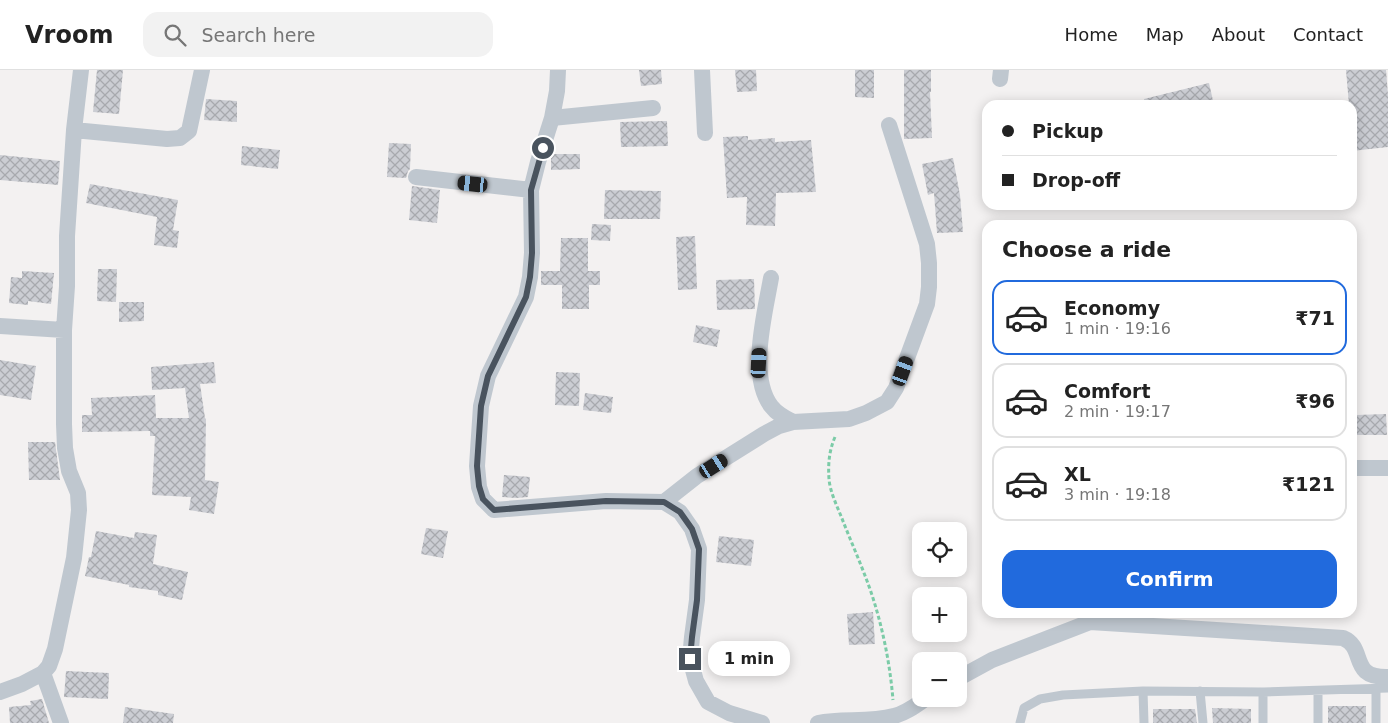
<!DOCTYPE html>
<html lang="en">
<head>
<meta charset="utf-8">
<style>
  body { margin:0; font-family:"DejaVu Sans",sans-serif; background:#f2f2f2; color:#222; height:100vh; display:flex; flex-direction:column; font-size:19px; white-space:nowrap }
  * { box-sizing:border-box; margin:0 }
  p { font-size:16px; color:#767676 }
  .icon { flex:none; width:28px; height:28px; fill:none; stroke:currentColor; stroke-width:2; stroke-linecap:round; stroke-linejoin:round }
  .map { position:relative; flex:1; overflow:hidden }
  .sheet { position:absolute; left:982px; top:150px; width:375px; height:398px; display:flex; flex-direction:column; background:#fff; border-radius:15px; box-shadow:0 2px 12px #0003 }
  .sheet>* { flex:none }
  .hud { position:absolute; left:982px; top:30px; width:375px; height:110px; border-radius:15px; box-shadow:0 2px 12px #0003; display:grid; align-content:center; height:110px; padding:0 20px; background:#fff }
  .tools { position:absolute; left:912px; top:452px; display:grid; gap:10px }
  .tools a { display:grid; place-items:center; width:55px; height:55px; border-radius:10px; background:#fff; box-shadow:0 2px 12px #0003; font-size:25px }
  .end { position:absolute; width:22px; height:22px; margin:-11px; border:6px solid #49535e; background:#fff; box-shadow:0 0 0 2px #fff }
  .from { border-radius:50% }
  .bubble { position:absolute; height:35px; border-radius:15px; background:#fff; box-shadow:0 2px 12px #0003; font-size:16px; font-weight:700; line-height:35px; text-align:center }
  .car { position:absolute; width:15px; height:30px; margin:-15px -8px; border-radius:6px; box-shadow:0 0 4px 1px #0007; background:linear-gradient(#222 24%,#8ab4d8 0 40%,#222 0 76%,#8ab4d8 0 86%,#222 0) }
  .hud b { display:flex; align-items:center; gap:18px; height:48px; font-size:19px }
  .hud b+b { border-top:1px solid #e0e0e0 }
  .hud i { width:12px; height:12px; background:#222 }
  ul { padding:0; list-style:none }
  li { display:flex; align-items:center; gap:15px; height:75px; margin:0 10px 8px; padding:0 10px; border:2px solid #e0e0e0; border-radius:15px }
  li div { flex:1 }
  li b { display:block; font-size:19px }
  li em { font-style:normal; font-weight:700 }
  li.on { border-color:#216add }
  li>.icon { width:45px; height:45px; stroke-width:1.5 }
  h2 { padding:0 20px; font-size:22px; line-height:60px }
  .cta { display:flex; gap:10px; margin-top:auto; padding:10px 20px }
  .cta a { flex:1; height:58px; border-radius:15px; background:#216add; color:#fff; font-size:20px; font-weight:700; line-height:58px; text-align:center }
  header { display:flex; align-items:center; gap:30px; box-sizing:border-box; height:70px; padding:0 25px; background:#fff; border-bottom:1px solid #e0e0e0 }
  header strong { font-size:24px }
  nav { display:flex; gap:28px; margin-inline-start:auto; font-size:18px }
  .search { width:350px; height:45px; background:#f2f2f2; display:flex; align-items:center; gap:12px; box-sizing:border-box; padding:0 18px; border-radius:15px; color:#767676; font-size:19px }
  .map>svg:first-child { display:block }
</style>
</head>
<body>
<header>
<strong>Vroom</strong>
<div class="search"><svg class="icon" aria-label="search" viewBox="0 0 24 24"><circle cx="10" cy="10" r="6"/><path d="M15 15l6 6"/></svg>Search here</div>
<nav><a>Home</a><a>Map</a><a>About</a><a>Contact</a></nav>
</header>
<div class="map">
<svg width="1388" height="653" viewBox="0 0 1388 653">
  <defs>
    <pattern id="building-cross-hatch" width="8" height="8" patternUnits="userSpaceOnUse" patternTransform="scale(1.25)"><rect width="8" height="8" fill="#cbcdd3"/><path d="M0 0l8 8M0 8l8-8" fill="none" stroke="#a7a9ae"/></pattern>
  </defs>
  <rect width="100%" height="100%" fill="#f3f1f1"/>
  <path fill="url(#building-cross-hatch)" d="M97 0H123L119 44 93 42Z
    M639 0H661L662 14 641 16Z
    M735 0H756L757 21 737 22Z
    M855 0H874V28L855 27Z
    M904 0H931V22H930L932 68 904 69Z
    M1346 0H1386L1388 25V77L1352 81V35H1349Z
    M1209 13 1214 35H1145L1144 29Z
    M206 29 237 31V52L204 50Z
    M667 51 668 76 621 77 620 52Z
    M748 66V70L775 68V72L811 70 816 122 776 123 775 156 746 155 747 127 727 128 723 67Z
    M389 73 411 74 410 99 408 101 406 108 387 107Z
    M242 76 280 80 278 99 241 95Z
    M551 84H580V99L551 100Z
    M0 85 60 91 58 115 0 110Z
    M953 88 960 125 963 162 937 163 934 123 928 125 922 94Z
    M90 114 178 130 173 160 179 161 177 178 154 175 157 147 86 133Z
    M412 116 440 120 437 153 409 150Z
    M605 120 661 121 660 149H604Z
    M592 154 611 155 610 171 591 170Z
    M695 166 697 219 678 220 676 167Z
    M561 168H588V201H600V215H589V239H562V215H541V201H560Z
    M98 199H117L116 232 97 231Z
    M22 201 54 203 51 234 28 231V235L9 233 11 207 22 208Z
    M754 209 755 239 717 240 716 210Z
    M119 232H144V251L119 252Z
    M696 255 720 260 717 277 693 272Z
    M0 290 36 296 31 330 0 325Z
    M214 292 216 313 200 314 205 348 206 349 205 410 219 412 214 444 189 440 191 427 152 425 155 366H150V361L82 362V345H92L91 328 155 325 156 348H189L185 318 152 320 151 297Z
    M556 302 580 303 579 336 555 335Z
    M585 323 613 327 611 343 583 340Z
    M1386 344 1387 365H1357L1356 345Z
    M28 372H55L60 410H29Z
    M504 405 530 407 528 427 516 428 502 427Z
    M426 458 448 461 443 488 421 484Z
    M96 461 134 468 135 462 157 465 153 494 188 502 182 530 158 525V521L129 517V515L85 506 89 487H91Z
    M719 466 754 470 751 496 716 492Z
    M873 542 875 574 849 575 847 544Z
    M66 601 109 603 108 629 64 627Z
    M42 629 49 653H10L9 637 31 635 30 631Z
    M1328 636H1366V653H1328Z
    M125 637 174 644 173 653H123Z
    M1212 638 1251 639V653H1213Z
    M1153 639H1195L1197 653H1153Z"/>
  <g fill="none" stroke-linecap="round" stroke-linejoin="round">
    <path stroke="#7bcba7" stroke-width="3" stroke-dasharray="4 2.5" stroke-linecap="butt" d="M835 367C829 381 828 394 829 409 830 421 836 434 841 446 851 472 863 498 872 525 883 559 890 594 893 630"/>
    <path stroke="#bfc7cf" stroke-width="9" d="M1376 619V653
      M1143 621 1144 653
      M1200 621 1203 653
      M1020 653 1024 638 1040 629 1063 625 1143 621 1263 622 1388 618
      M1263 653V622
      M1318 653V621"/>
    <path stroke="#bfc7cf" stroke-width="16" d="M558 0 557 21 552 48 538 92 531 120 532 183 530 207 526 227 488 306 481 336 477 396 479 417 483 429 494 440 606 431 664 432 680 442 692 459 699 479 697 530 692 567 690 589 696 611 708 632 729 643 762 653
      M702 0 705 63
      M1000 9 1001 0
      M552 48 653 38
      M74 60 167 69 180 68 189 61 202 0
      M416 107 531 120
      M771 208C765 243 748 305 771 336 777 344 785 348 793 352
      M0 256 64 260
      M1352 398H1388
      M664 432 697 406 764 364 779 356 793 352 849 349 866 343 887 332 896 318 927 234 929 217V193L927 174 889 55
      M1090 552 1343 568C1367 578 1348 608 1388 607
      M43 603 61 653
      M959 608 992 590 1090 552 1096 544
      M0 622 22 614 43 603 49 596 55 579 74 488 79 440 78 423 69 401 65 378 64 354V260L67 216V166L74 60 81 0
      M818 653C843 648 869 653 894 646 906 643 915 636 925 629"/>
  </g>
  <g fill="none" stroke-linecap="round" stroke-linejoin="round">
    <path stroke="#49535e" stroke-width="6" d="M543 78 531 120 532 183 530 207 526 227 488 306 481 336 477 396 479 416 483 429 494 440 606 431 664 432 680 442 692 459 699 479 697 530 692 567 690 589"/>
  </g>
</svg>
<div class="tools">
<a><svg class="icon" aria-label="locate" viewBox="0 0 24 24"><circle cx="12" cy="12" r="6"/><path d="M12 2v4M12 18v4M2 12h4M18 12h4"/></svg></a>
<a>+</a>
<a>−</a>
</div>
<i class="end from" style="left:543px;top:78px"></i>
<i class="end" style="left:690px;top:589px"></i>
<div class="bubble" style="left:708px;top:571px;width:82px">1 min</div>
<i class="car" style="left:473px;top:114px;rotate:276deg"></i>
<i class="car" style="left:759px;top:293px;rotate:3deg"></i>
<i class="car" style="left:903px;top:301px;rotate:20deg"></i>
<i class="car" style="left:714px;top:396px;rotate:58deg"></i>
<div class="hud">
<b><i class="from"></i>Pickup</b>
<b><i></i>Drop-off</b>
</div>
<section class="sheet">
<h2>Choose a ride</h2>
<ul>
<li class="on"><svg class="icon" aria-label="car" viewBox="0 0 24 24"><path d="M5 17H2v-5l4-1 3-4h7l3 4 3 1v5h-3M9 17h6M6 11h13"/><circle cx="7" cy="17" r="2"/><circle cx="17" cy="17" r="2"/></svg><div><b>Economy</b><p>1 min · 19:16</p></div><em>₹71</em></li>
<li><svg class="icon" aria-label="car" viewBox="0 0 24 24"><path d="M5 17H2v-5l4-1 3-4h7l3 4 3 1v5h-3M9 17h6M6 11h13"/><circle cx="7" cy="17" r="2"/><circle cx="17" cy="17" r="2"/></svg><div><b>Comfort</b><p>2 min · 19:17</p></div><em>₹96</em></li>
<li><svg class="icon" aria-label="car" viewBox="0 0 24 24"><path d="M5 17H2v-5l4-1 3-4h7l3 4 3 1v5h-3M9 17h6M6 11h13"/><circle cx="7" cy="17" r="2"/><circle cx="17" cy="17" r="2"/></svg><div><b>XL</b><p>3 min · 19:18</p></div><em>₹121</em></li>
</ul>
<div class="cta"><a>Confirm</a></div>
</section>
</div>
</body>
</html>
